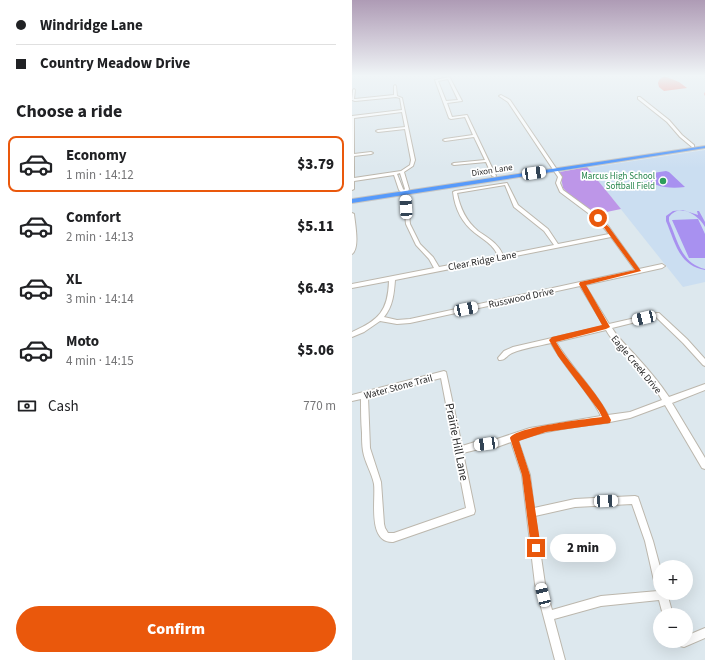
<!DOCTYPE html>
<html lang="en">
<head>
<meta charset="utf-8">
<style>
  body { margin:0; font-family:"Source Sans 3",sans-serif; background:#f2f2f2; color:#202124; height:100vh; display:flex; flex-direction:column; font-size:15px; white-space:nowrap }
  * { box-sizing:border-box; margin:0 }
  p { font-size:13px; color:#757577 }
  .icon { flex:none; width:22px; height:22px; fill:none; stroke:currentColor; stroke-width:2; stroke-linecap:round; stroke-linejoin:round }
  .map { position:relative; flex:1; overflow:hidden }
  .sheet { display:flex; flex-direction:column; background:#fff; width:352px }
  .sheet>* { flex:none }
  .guide { display:grid; align-content:center; height:88px; padding:0 16px; background:#fff }
  .buttons { position:absolute; left:301px; top:560px; display:grid; gap:8px }
  .buttons a { display:grid; place-items:center; width:40px; height:40px; border-radius:50%; background:#fff; box-shadow:0 4px 16px #0002; font-size:20px }
  .end { position:absolute; width:18px; height:18px; margin:-9px; border:5px solid #ea580c; background:#fff; box-shadow:0 0 0 2px #fff }
  .from { border-radius:50% }
  .bubble { position:absolute; height:28px; border-radius:14px; background:#fff; box-shadow:0 4px 16px #0002; font-size:13px; font-weight:800; line-height:28px; text-align:center }
  .car { position:absolute; width:12px; height:24px; margin:-12px -6px; border-radius:5px; box-shadow:0 0 3px 1px #0007; background:linear-gradient(#fff 24%,#345 0 40%,#fff 0 76%,#345 0 86%,#fff 0) }
  .guide b { display:flex; align-items:center; gap:14px; height:38px; font-size:15px }
  .guide b+b { border-top:1px solid #e0e0e0 }
  .guide i { width:10px; height:10px; background:#202124 }
  ul { padding:0; list-style:none }
  li { display:flex; align-items:center; gap:12px; height:56px; margin:0 8px 6px; padding:0 8px; border:2px solid transparent; border-radius:8px }
  li div { flex:1 }
  li b { display:block; font-size:15px }
  li em { font-style:normal; font-weight:800 }
  li.active { border-color:#ea580c }
  li>.icon { width:36px; height:36px; stroke-width:1.5 }
  h2 { padding:0 16px; font-size:18px; line-height:48px }
  .pay { display:flex; align-items:center; gap:10px; height:44px; padding:0 16px; font-size:15px }
  .pay p { margin-inline-start:auto }
  .button { display:flex; gap:8px; margin-top:auto; padding:8px 16px }
  .button a { flex:1; height:46px; border-radius:24px; background:#ea580c; color:#fff; font-size:16px; font-weight:800; line-height:46px; text-align:center }
  main { display:flex; flex:1; min-height:0 }
  .map>svg:first-child { display:block }
</style>
</head>
<body>
<main>
<section class="sheet">
<div class="guide">
<b><i class="from"></i>Windridge Lane</b>
<b><i></i>Country Meadow Drive</b>
</div>
<h2>Choose a ride</h2>
<ul>
<li class="active"><svg class="icon" aria-label="car" viewBox="0 0 24 24"><path d="M5 17H2v-5l4-1 3-4h7l3 4 3 1v5h-3M9 17h6M6 11h13"/><circle cx="7" cy="17" r="2"/><circle cx="17" cy="17" r="2"/></svg><div><b>Economy</b><p>1 min · 14:12</p></div><em>$3.79</em></li>
<li><svg class="icon" aria-label="car" viewBox="0 0 24 24"><path d="M5 17H2v-5l4-1 3-4h7l3 4 3 1v5h-3M9 17h6M6 11h13"/><circle cx="7" cy="17" r="2"/><circle cx="17" cy="17" r="2"/></svg><div><b>Comfort</b><p>2 min · 14:13</p></div><em>$5.11</em></li>
<li><svg class="icon" aria-label="car" viewBox="0 0 24 24"><path d="M5 17H2v-5l4-1 3-4h7l3 4 3 1v5h-3M9 17h6M6 11h13"/><circle cx="7" cy="17" r="2"/><circle cx="17" cy="17" r="2"/></svg><div><b>XL</b><p>3 min · 14:14</p></div><em>$6.43</em></li>
<li><svg class="icon" aria-label="car" viewBox="0 0 24 24"><path d="M5 17H2v-5l4-1 3-4h7l3 4 3 1v5h-3M9 17h6M6 11h13"/><circle cx="7" cy="17" r="2"/><circle cx="17" cy="17" r="2"/></svg><div><b>Moto</b><p>4 min · 14:15</p></div><em>$5.06</em></li>
</ul>
<div class="pay"><svg class="icon" aria-label="cash" viewBox="0 0 24 24"><path d="M3 7h18v10H3z"/><circle cx="12" cy="12" r="2"/></svg>Cash<p>770 m</p></div>
<div class="button"><a>Confirm</a></div>
</section>
<div class="map">
<svg width="353" height="660" viewBox="0 0 353 660">
  <rect width="100%" height="100%" fill="#dde8ee"/>
  <path fill="#cbdef1" d="M353 150V282L331 287 236 168Z"/>
  <path fill="#bd96e8" d="M235 167 269 209 245 214 218 196 211 188 208 172Z"/>
  <path fill="#a891f0" d="M314 171 317 172 333 187C316 189 301 187 288 175Z
    M331 210 346 215 345 211H347L353 222V227C346 214 327 203 317 217V221C326 241 329 263 353 269V270C327 266 323 242 314 221V216L321 211Z
    M346 219 353 234V258H337L320 220Z"/>
  <path fill="#f77569" d="M312 76 327 82 335 88 312 91 307 87 306 83 307 80Z"/>
  <g fill="none" stroke-linecap="round" stroke-linejoin="round">
    <path stroke="#f77569" stroke-width="1" d="M353 93V95"/>
    <defs>
      <path id="minor" d="M97 77 98 78 110 101 95 103 100 117 115 115 144 176 143 177 140 176 134 162 102 165 100 164 102 163 133 160 122 137 93 141 91 140 93 139 121 135 113 117 99 119 97 118 83 80ZM96 79 106 100 94 101 86 81Z
        M43 85 44 86 45 96 50 98 63 160 61 166 52 172 57 189 55 194 58 224 68 244 81 257 87 267 146 256C142 245 132 240 123 233 110 223 103 209 101 192L103 191 155 183 166 205 196 229 206 244 257 234 244 219 208 192 204 183 206 177 156 102 147 96 149 95 158 100 210 177 208 183 211 190 248 217 257 227 287 269 310 264 313 266 310 268 233 285 257 324 305 313H307L335 339 353 359V366L351 365 331 343 304 317 260 328C266 338 275 346 283 355 295 368 307 382 317 397L353 384V390L320 403 353 458V469L350 468 313 405 278 418 258 422 255 423H253C224 427 194 430 166 440L178 475 182 508 223 499 283 496 286 497 301 541 308 567V593H315L321 615H311L307 600 249 606 202 619 213 660H203L183 584 170 475 159 442 145 447 123 450 111 453 123 511 122 514 41 542C15 543 24 499 22 484 20 473 13 463 11 451 10 445 10 439 10 433 9 422 9 410 9 399L0 401V395L92 371 94 372 110 446 123 442 145 439 178 428 249 416C236 390 213 369 199 343 186 346 172 348 160 353 155 355 153 361 147 360L146 358 152 351 161 347 252 326 228 286 58 323 45 324 28 321 12 332 0 337V332C27 320 36 311 37 281L0 288V284L82 268 77 259 64 245 54 224 51 194 47 190 42 175 2 181V189L0 190V116L50 110 48 98 44 97 3 101 0 100 1 90 2 89 3 90 2 99H3L42 95V86ZM50 112 53 127 26 130 24 131 26 132 53 129 59 160 58 165 49 171 2 178V156L19 154 21 153 19 152 2 154V118ZM48 173 53 189 52 190 51 189 45 174ZM153 185 162 207 192 231 202 245 151 255C146 243 136 238 126 231 114 221 108 208 105 193ZM259 237 283 270 58 319 45 320 32 317C41 306 42 293 43 280ZM254 330C260 341 269 349 278 358 290 371 302 385 310 400L278 412 256 415C242 389 220 368 204 342ZM89 378 114 508 42 533H36L33 528 32 524 29 482 18 448 16 397ZM280 504 293 541 303 585 305 588 307 589 306 591 249 596 200 610 193 584 183 516 223 507Z
        M286 97H288L317 120 330 135 342 145V147H340L328 137 315 122 286 99Z
        M0 213 2 214C3 224 8 248 0 254Z
        M353 628V638L332 647 324 645 323 641H334V636Z"/>
      <path id="major" d="M353 146V148L0 203V199Z"/>
    </defs>
    <use href="#minor" stroke="#bcb7ad" stroke-width="2"/>
    <use href="#major" stroke="#c4c4c4" stroke-width="2"/>
    <use href="#minor" fill="#fff" fill-rule="evenodd"/>
    <use href="#major" fill="#569afb" fill-rule="evenodd"/>
  </g>
  <linearGradient id="sky" x2="0" y2="1"><stop stop-color="#ae9bb5"/><stop offset="0.45" stop-color="#f0f5f7"/><stop offset="1" stop-color="#f0f5f7" stop-opacity="0"/></linearGradient>
  <rect width="353" height="168" fill="url(#sky)"/>
  <path fill="#ea580c" d="M246 217 257 227 289 271 234 285 258 327 254 329 204 342C220 369 246 391 259 420L258 423 194 432 167 441 178 475 189 548 187 551 184 552 180 551 179 548 170 475 158 438C163 427 235 419 250 417L247 411 206 356 197 340 200 337 250 325 227 284 228 282 283 270 253 229 244 218Z"/>
  <circle fill="#2e9e5b" stroke="#fff" stroke-width="1.5" cx="311" cy="181" r="4"/>
  <g text-anchor="middle" stroke-width="3.5" stroke-linejoin="round" paint-order="stroke">
    <g font-size="9" fill="#2c2c2c" stroke="#fff">
      <text transform="translate(140 170) rotate(-9)" y="3">Dixon Lane</text>
    </g>
    <g font-size="9" fill="#27864d" stroke="#fff" text-anchor="end">
      <text x="303" y="179">Marcus High School<tspan x="303" dy="10">Softball Field</tspan></text>
    </g>
    <g font-size="10" fill="#2c2c2c" stroke="#fff">
      <text transform="translate(130 260) rotate(-11)" y="4">Clear Ridge Lane</text>
      <text transform="translate(169 297) rotate(-12)" y="4">Russwood Drive</text>
      <text transform="translate(285 364) rotate(50)" y="4">Eagle Creek Drive</text>
      <text transform="translate(46 386) rotate(-15)" y="4">Water Stone Trail</text>
    </g>
    <g font-size="12" fill="#2c2c2c" stroke="#fff">
      <text transform="translate(105 442) rotate(79)" y="4">Prairie Hill Lane</text>
    </g>
  </g>
</svg>
<div class="buttons">
<a>+</a>
<a>−</a>
</div>
<i class="end from" style="left:246px;top:218px"></i>
<i class="end" style="left:184px;top:548px"></i>
<div class="bubble" style="left:198px;top:534px;width:66px">2 min</div>
<i class="car" style="left:182px;top:173px;rotate:82deg"></i>
<i class="car" style="left:54px;top:207px;rotate:357deg"></i>
<i class="car" style="left:114px;top:309px;rotate:78deg"></i>
<i class="car" style="left:292px;top:318px;rotate:257deg"></i>
<i class="car" style="left:134px;top:444px;rotate:262deg"></i>
<i class="car" style="left:254px;top:501px;rotate:87deg"></i>
<i class="car" style="left:191px;top:595px;rotate:346deg"></i>
</div>
</main>
</body>
</html>
